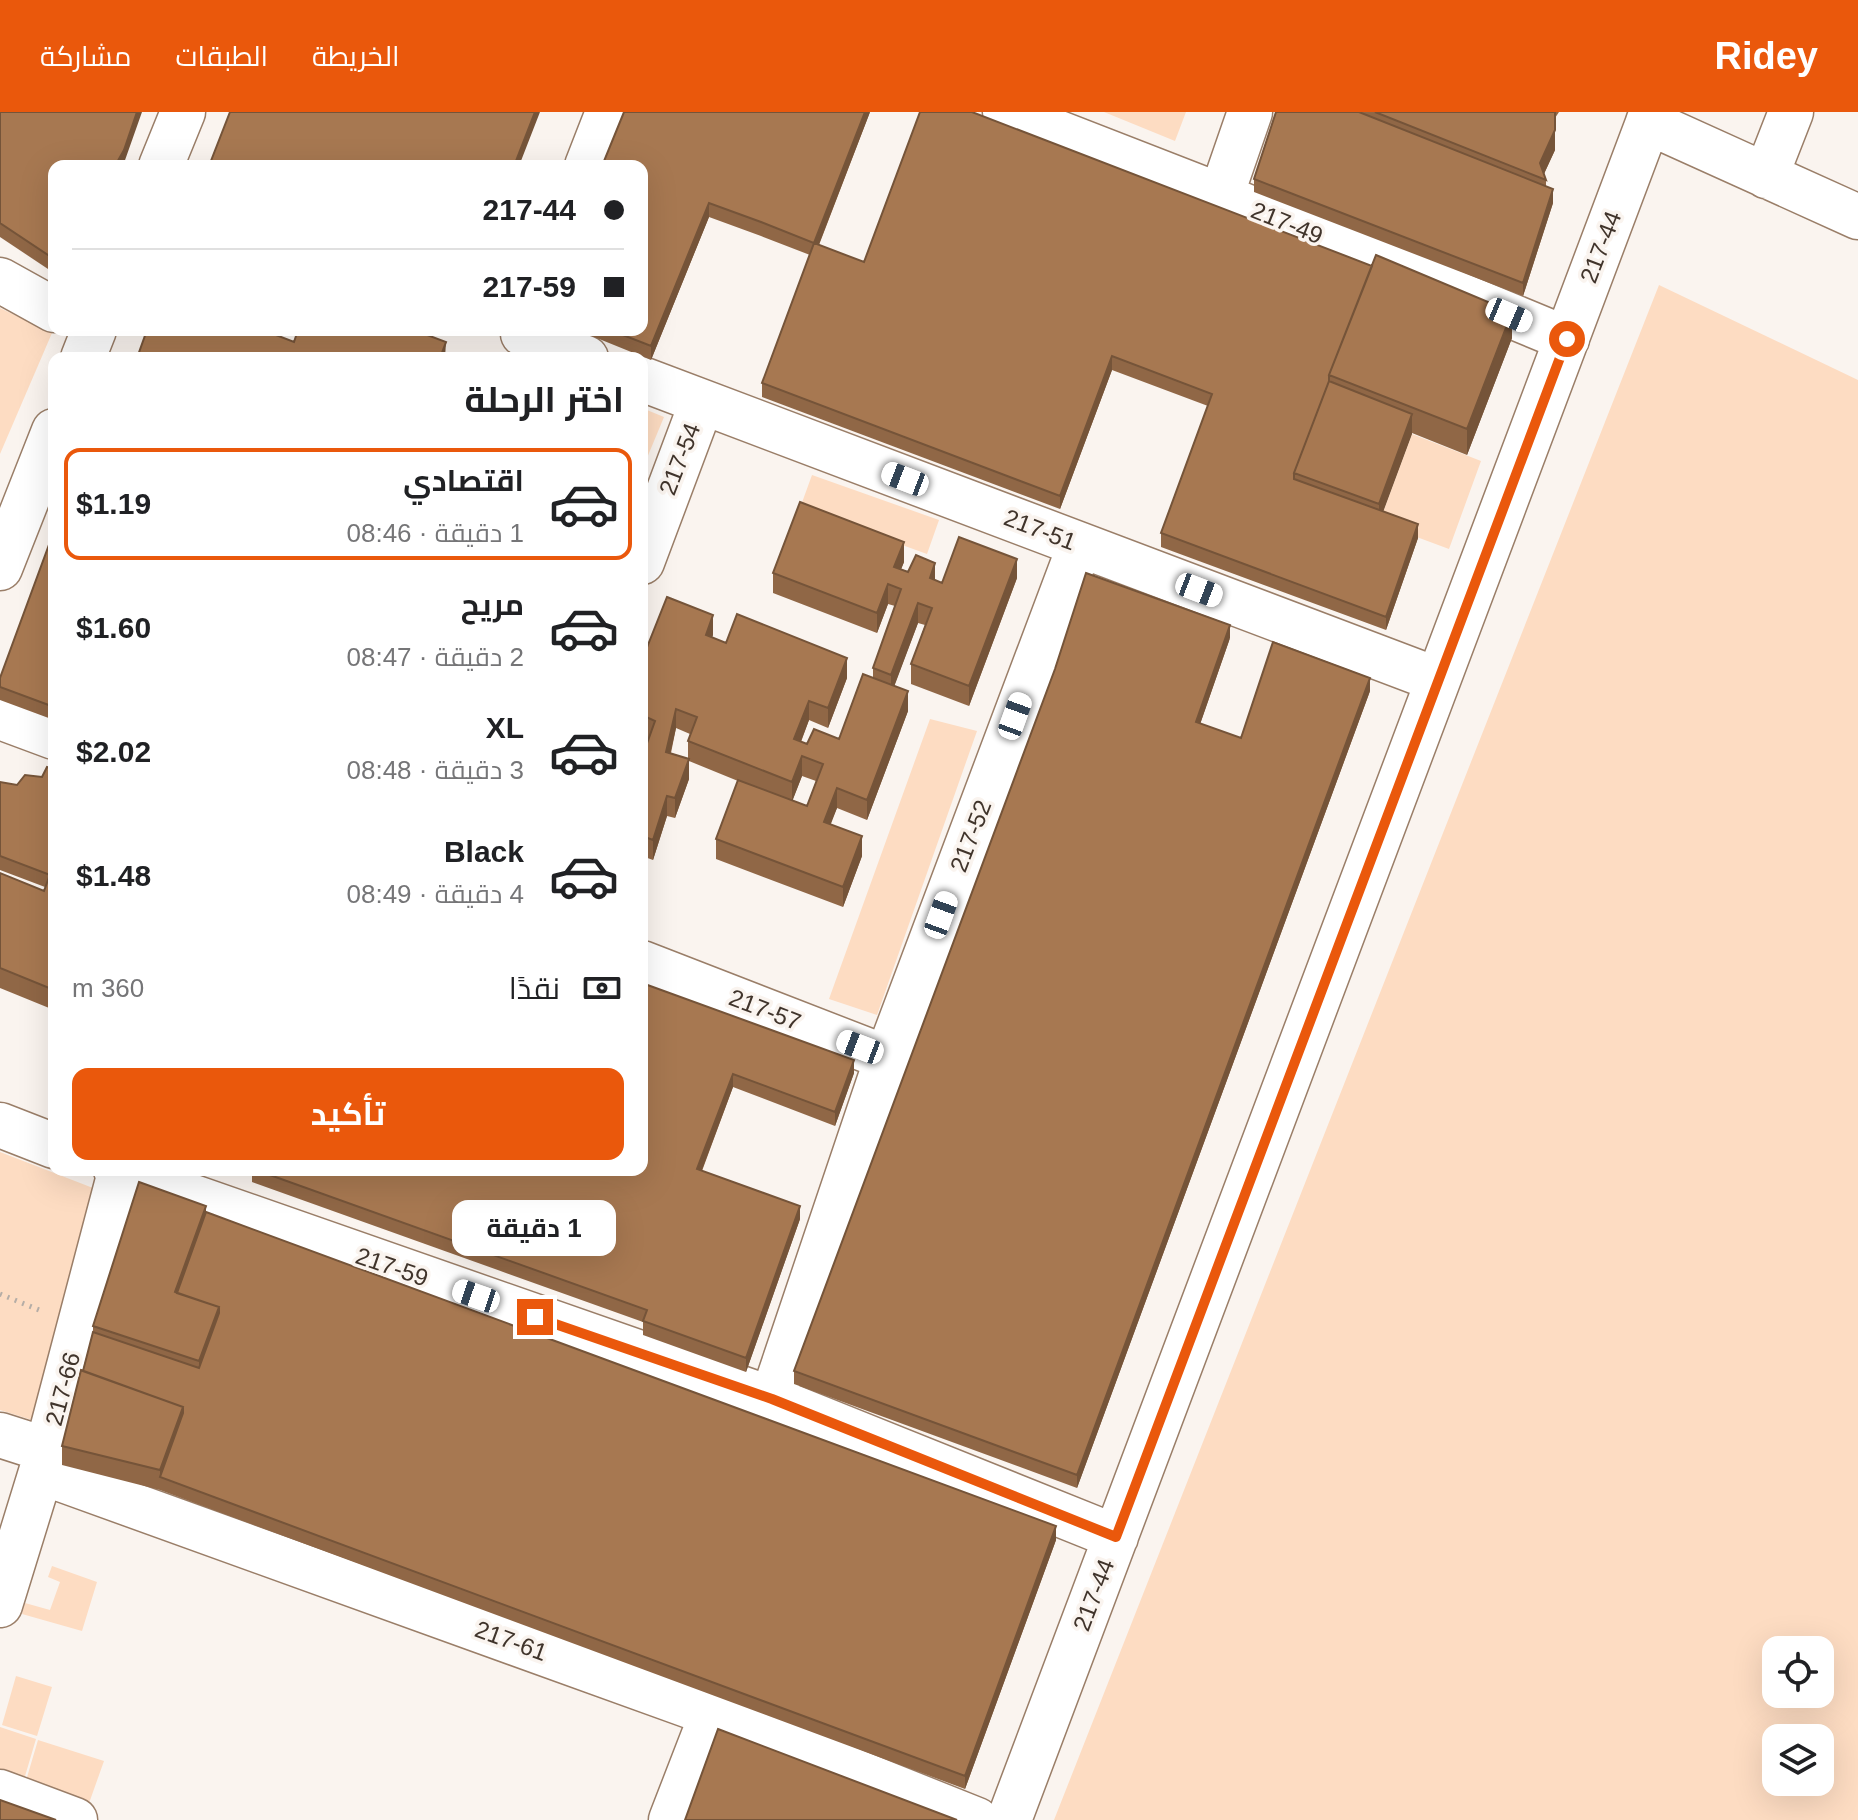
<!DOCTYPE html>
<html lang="ar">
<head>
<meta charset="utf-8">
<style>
  body { margin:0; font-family:Helvetica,Cairo,sans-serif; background:#f6f6f6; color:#202124; direction:rtl; height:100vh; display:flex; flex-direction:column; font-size:30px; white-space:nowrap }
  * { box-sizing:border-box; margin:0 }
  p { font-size:26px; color:#757577 }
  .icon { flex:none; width:44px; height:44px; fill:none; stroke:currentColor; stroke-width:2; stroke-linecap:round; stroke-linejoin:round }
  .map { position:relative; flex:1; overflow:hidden; direction:ltr }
  .side { position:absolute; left:48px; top:240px; width:600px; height:824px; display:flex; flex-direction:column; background:#fff; border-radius:16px; box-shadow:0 8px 32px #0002; direction:rtl }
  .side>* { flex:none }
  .guide { position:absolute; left:48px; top:48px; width:600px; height:176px; border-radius:16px; box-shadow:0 8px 32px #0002; direction:rtl; display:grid; align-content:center; height:176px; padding:0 24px; background:#fff }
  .tools { position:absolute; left:1762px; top:1524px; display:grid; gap:16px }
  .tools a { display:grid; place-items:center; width:72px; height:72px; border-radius:16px; background:#fff; box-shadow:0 8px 32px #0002; font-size:40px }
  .end { position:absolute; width:36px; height:36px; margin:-18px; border:10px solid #ea580c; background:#fff; box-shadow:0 0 0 4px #fff }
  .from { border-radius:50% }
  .bubble { position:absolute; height:56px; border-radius:16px; background:#fff; box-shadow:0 8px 32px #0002; font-size:26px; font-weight:700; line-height:56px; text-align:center; direction:rtl }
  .car { position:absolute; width:24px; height:48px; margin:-24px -12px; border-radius:10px; box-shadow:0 0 6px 2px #0007; background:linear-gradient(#fff 24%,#345 0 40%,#fff 0 76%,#345 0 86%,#fff 0) }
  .guide b { display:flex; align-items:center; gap:28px; height:76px; font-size:30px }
  .guide b+b { border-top:2px solid #e0e0e0 }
  .guide i { width:20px; height:20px; background:#202124 }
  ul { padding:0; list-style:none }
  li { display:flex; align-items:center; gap:24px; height:112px; margin:0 16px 12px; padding:0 8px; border:4px solid transparent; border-radius:16px }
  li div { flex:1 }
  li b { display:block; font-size:30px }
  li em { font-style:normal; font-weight:700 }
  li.on { border-color:#ea580c }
  li>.icon { width:72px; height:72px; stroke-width:1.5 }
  h2 { padding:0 24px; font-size:36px; line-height:96px }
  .pay { display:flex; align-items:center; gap:20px; height:88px; padding:0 24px; font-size:30px }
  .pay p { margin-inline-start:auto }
  .primary-button { display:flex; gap:16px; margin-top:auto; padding:16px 24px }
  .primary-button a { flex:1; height:92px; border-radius:16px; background:#ea580c; color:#fff; font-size:32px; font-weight:700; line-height:92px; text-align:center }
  header { display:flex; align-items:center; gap:48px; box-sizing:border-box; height:112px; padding:0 40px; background:#ea580c; color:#fff }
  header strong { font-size:38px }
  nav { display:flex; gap:44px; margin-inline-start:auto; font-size:28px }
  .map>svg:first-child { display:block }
</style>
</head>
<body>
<header>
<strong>Ridey</strong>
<nav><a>الخريطة</a><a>الطبقات</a><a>مشاركة</a></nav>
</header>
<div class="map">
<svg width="1858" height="1708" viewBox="0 0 1858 1708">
  <rect width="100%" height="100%" fill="#faf4ef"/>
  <path fill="#fddcc2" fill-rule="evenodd" d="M1104 0H1186L1175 29Z
    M1659 173 1858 268V1708H1054ZM1776 1538H1820V1582H1776ZM1776 1626H1820V1670H1776Z
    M0 196 52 221 0 342Z
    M642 296 664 305 642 358Z
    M1412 322 1481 349 1449 437 1379 411Z
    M812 363 939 408 927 442 800 396Z
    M930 607 977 619 877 903 829 887Z
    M0 1040 93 1076 32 1308 0 1298Z
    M52 1454 97 1470 82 1519 22 1502 25 1491 50 1498 60 1470 48 1465Z
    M16 1564 52 1575 37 1624 2 1613Z
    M0 1615 36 1627 23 1671 0 1663Z
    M38 1628 104 1649 88 1694 25 1672Z"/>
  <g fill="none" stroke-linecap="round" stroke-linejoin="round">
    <defs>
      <path id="minor" d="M1005 0 1221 84 1567 227
        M1648 10 1858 105
        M161 54 183 0
        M587 54 608 0
        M1766 64 1791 0
        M1221 84 1250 0
        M0 168 54 198
        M523 222 586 246
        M83 246 94 218
        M642 267 1438 568
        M642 450 702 290
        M0 456 54 319
        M0 605 54 625
        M642 851 887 946
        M0 1013 54 1034
        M116 1058 772 1287 1116 1425
        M772 1287 887 946 1080 433
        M0 1323 47 1338
        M41 1360 712 1602 977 1708
        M0 1493 41 1360 120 1060
        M0 1680 75 1708
        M671 1708 712 1602
        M1009 1708 1652 0"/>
    </defs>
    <use href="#minor" stroke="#9a7e68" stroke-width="47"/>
    <path stroke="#b5ada6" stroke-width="5" stroke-dasharray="2 6" stroke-linecap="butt" d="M0 1182 44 1200"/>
    <use href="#minor" stroke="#fff" stroke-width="44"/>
  </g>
  <path fill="#906746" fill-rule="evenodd" d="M0 0 124 51 54 54V161L0 125Z
    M870 0 819 133 864 150 1512 226 1467 343 1412 321 1383 399 1418 426 1386 518 1161 435V421L1208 294 1112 258 1060 397 762 285V271L810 143 761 124 709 105 651 248 577 218H642V54Z
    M1276 0H1559L1555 6V38L1544 62 1546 68V75L1553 91 1523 184 1254 80V67Z
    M54 419V608L0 588V566Z
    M904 450 901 457 942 471 1017 466 969 594 911 572V552L925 513 918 511 894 574 908 599 867 708 837 696 830 712 862 744 843 795 716 747V727L738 669 689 649V667L675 706 667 704 653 748 642 744V633L646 634 649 626 642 623V548L713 523 712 525 726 531 847 566 828 616 809 608 801 630 807 632 839 627 873 566V556L895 494 888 492 877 521 773 481V461ZM676 616 690 622 688 629V647L671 641ZM802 664 816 669 807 694 792 689Z
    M1230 526 1200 612 1241 626 1370 579 1077 1376 794 1272V1259Z
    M54 657V898L0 876V761L44 779 45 775 0 758V670L17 673 42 665Z
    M642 871 854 961 835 1014 733 975 702 1059 800 1107 746 1260 643 1223V1210L252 1070V1058H642Z
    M206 1100 1056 1428 965 1677 160 1378 62 1353V1334L93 1220V1214Z"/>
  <path fill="#755439" d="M137 0H142L124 51 122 54H115Z
    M535 0H540L519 54H514Z
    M865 0H870L814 145V131Z
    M1555 18V38L1542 66 1540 51Z
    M1553 77V91L1523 184V171Z
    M709 91V105L651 248V234Z
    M1512 200V226L1467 343V317Z
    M446 230 445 246H440Z
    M1112 244V258L1060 397V384Z
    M1412 302V322L1379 411V392Z
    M1418 412V426L1386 518V505Z
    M904 430V450L894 475V455Z
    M1017 447V466L969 594V574Z
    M935 451V471L930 466Z
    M888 472V492L877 521V501Z
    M918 491V511L891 583V563Z
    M713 503V523L706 542V523Z
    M1230 513V526L1196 624V610Z
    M847 546V566L828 616V596Z
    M1370 566V579L1077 1376V1363Z
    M908 579V599L867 708V688Z
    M809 589V608L794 647V627Z
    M676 597V616L666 660V640Z
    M802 644V664L792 690V670Z
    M689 647V667L675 706V686Z
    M837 676V696L824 730V710Z
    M667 684V704L653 748V728Z
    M862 724V744L843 795V775Z
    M854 948V961L835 1014V1000Z
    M733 962V975L697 1071V1057Z
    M206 1094V1114L179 1188 175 1180Z
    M800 1094V1107L746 1260V1246Z
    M219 1195V1215L199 1269V1249Z
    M183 1295V1315L160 1365V1358Z
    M1056 1414V1428L965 1677V1664Z"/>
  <path fill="#a77851" stroke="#755439" stroke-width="2" d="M0 0H137L124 38 115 54H54V147L0 111Z
    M230 0H535L514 54H209Z
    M624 0H865L814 131 864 150 920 0H972L1372 154 1329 263V269L1294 361V367L1418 412 1386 505 1161 421 1212 282 1112 244 1060 384 762 271 814 131 761 110 709 91 651 234 610 218H642V54H602Z
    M1276 0H1359L1553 77 1523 171 1254 67Z
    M1375 0H1555V18L1540 51 1546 68Z
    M1376 143 1512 200 1467 317 1329 263Z
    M147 218H263L294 230 298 218H414L446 230 440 246H137Z
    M1329 269 1412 302 1379 392 1294 361Z
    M800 390 904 430 894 455 908 460 916 443 935 451 930 466 942 471 959 425 1017 447 969 574 911 552 932 496 918 491 891 563 873 556 901 477 888 472 877 501 773 461Z
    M54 419V595L0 575V566Z
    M1086 461 1230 513 1196 610 1241 626 1273 530 1370 566 1077 1363 794 1259 1055 557Z
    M667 485 713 503 706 523 726 531 737 502 847 546 828 596 809 589 794 627 807 632 814 617 839 627 863 562 908 579 867 688 837 676 824 710 862 724 843 775 716 727 738 668 807 694 823 652 802 644 792 670 688 629 697 605 676 597 666 640 689 647 675 686 667 684 653 728 642 724V633L646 634 655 609 642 603V548Z
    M47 655 54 657V758L52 757 50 763 0 744V670L17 673 25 663 42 665Z
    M52 757 54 758V878L0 856V761L44 779Z
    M642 871 854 948 835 1000 733 962 697 1057 800 1094 746 1246 643 1209 647 1198 256 1058H642Z
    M139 1070 206 1094 175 1180 219 1195 199 1249 93 1214Z
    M206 1100 1056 1414 965 1664 160 1365 183 1301V1295L83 1259 93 1220 199 1256 219 1201V1195L177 1181Z
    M81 1258 183 1295 160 1358 62 1334Z
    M718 1617 957 1708H685Z
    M0 1688 56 1708H0Z"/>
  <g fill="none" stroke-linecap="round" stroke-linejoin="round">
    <path stroke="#ea580c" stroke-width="10" d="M535 1205 772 1287 1116 1425 1567 227"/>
  </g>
  <g text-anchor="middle" stroke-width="7" stroke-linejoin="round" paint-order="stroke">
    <g font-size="24" fill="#40342b" stroke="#faf4ef">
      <text transform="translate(1287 111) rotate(22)" y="8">217-49</text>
      <text transform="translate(1601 135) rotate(-69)" y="8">217-44</text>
      <text transform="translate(680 347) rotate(-69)" y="8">217-54</text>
      <text transform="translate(1040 418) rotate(21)" y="8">217-51</text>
      <text transform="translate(971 724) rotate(-69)" y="8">217-52</text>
      <text transform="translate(765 898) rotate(21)" y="8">217-57</text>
      <text transform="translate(392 1155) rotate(19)" y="8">217-59</text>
      <text transform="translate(63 1277) rotate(-75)" y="8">217-66</text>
      <text transform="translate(1094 1483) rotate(-69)" y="8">217-44</text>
      <text transform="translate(511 1529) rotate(20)" y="8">217-61</text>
    </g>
  </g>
</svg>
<div class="tools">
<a><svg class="icon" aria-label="locate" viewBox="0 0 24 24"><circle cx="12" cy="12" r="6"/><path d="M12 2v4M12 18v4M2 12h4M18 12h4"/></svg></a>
<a><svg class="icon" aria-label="layers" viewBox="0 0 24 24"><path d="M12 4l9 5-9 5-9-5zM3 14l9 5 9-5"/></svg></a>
</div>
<i class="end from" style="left:1567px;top:227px"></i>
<i class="end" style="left:535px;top:1205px"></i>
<div class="bubble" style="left:452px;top:1088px;width:164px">1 دقيقة</div>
<i class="car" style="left:1509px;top:203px;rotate:113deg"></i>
<i class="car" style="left:905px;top:367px;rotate:291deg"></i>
<i class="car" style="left:1199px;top:478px;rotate:111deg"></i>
<i class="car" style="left:1015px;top:604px;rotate:20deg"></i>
<i class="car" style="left:941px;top:803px;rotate:20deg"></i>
<i class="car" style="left:860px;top:935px;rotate:291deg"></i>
<i class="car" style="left:476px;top:1184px;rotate:289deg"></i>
<div class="guide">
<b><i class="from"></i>217-44</b>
<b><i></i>217-59</b>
</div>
<section class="side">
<h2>اختر الرحلة</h2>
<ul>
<li class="on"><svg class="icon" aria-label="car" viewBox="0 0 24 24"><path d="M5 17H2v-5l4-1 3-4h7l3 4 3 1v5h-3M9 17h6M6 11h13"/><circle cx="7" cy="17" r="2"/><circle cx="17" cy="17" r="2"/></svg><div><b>اقتصادي</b><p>1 دقيقة · 08:46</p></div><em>$1.19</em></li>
<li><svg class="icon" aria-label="car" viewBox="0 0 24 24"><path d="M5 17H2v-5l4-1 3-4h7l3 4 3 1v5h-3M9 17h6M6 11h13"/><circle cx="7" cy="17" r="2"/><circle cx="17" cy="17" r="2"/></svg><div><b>مريح</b><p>2 دقيقة · 08:47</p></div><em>$1.60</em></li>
<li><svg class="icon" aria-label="car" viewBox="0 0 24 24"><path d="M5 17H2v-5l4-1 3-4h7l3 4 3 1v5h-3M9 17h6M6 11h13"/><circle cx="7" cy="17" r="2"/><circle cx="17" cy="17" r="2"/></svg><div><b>XL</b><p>3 دقيقة · 08:48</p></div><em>$2.02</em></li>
<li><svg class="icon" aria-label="car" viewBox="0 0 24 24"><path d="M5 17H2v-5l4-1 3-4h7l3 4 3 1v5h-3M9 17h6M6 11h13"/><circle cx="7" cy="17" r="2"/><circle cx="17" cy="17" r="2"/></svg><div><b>Black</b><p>4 دقيقة · 08:49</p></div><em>$1.48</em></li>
</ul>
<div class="pay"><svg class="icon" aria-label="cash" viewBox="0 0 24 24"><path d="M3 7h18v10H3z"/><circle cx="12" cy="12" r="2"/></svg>نقدًا<p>360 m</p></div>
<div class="primary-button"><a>تأكيد</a></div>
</section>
</div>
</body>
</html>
